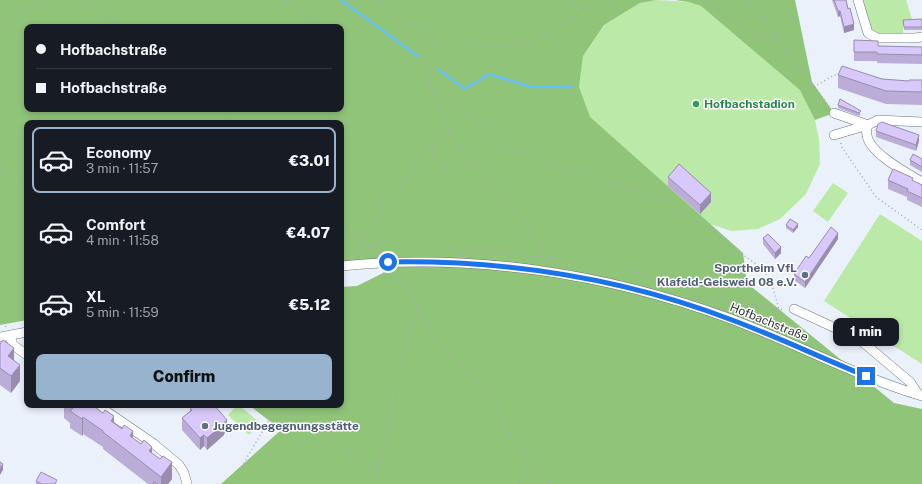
<!DOCTYPE html>
<html lang="en">
<head>
<meta charset="utf-8">
<style>
  body { margin:0; font-family:"Public Sans",sans-serif; background:#20242c; color:#f1f3f6; height:100vh; display:flex; flex-direction:column; font-size:15px; white-space:nowrap }
  * { box-sizing:border-box; margin:0 }
  p { font-size:13px; color:#9ea1a6 }
  .icon { flex:none; width:22px; height:22px; fill:none; stroke:currentColor; stroke-width:2; stroke-linecap:round; stroke-linejoin:round }
  .map { position:relative; flex:1; overflow:hidden }
  .sheet { position:absolute; left:24px; top:120px; width:320px; height:288px; display:flex; flex-direction:column; background:#171b24; border-radius:8px; box-shadow:0 2px 6px #0003 }
  .sheet>* { flex:none }
  .guide { position:absolute; left:24px; top:24px; width:320px; height:88px; border-radius:8px; box-shadow:0 2px 6px #0003; display:grid; align-content:center; height:88px; padding:0 12px; background:#171b24 }
  .end { position:absolute; width:18px; height:18px; margin:-9px; border:5px solid #1a73e8; background:#fff; box-shadow:0 0 0 2px #fff }
  .from { border-radius:50% }
  .bubble { position:absolute; height:28px; border-radius:8px; background:#171b24; box-shadow:0 2px 6px #0003; font-size:13px; font-weight:800; line-height:28px; text-align:center }
  .guide b { display:flex; align-items:center; gap:14px; height:38px; font-size:15px }
  .guide b+b { border-top:1px solid #363941 }
  .guide i { width:10px; height:10px; background:#f1f3f6 }
  ul { padding:7px 0 0; list-style:none }
  li { display:flex; align-items:center; gap:12px; height:66px; margin:0 8px 6px; padding:0 4px; border:2px solid transparent; border-radius:8px }
  li div { flex:1 }
  li b { display:block; font-size:15px }
  li em { font-style:normal; font-weight:800 }
  li.on { border-color:#97b3cd }
  li>.icon { width:36px; height:36px; stroke-width:1.5 }
  .primary-button { display:flex; gap:8px; margin-top:auto; padding:8px 12px }
  .primary-button a { flex:1; height:46px; border-radius:8px; background:#97b3cd; color:#111; font-size:16px; font-weight:800; line-height:46px; text-align:center }
  .map>svg:first-child { display:block }
</style>
</head>
<body>
<div class="map">
<svg width="922" height="484" viewBox="0 0 922 484">
  <rect width="100%" height="100%" fill="#eaf1fb"/>
  <path fill="#bbe9a8" d="M657 0 689 2 701 6 801 90 815 120 819 139 820 164 806 194 780 219 758 229 731 231 710 224 590 118 578 87 583 56 604 25 640 3Z
    M862 0H906L913 22H903V34L878 33 869 29Z
    M833 183 848 193 828 222 813 211Z
    M880 214 922 241V364L824 301Z
    M237 405H239L260 423 249 435 228 415Z"/>
  <path fill="#90c479" fill-rule="evenodd" d="M0 0H657L640 3 604 25 583 56 579 87 590 117 743 253 747 283 894 403 922 409V484H221L281 430 249 405H341V287L357 286 383 273 387 267 341 269V123H27V320L0 325ZM27 27H341V109H27Z
    M675 0H795L812 82 834 113 815 120 800 90 701 6 689 2Z"/>
  <g fill="none" stroke-linecap="round" stroke-linejoin="round">
    <path stroke="#67c1f8" stroke-width="2.5" d="M341 0 419 57
      M438 69 465 89 489 74 532 87H572"/>
    <defs>
      <path id="minor" d="M858 0 868 33 877 38H915L922 37
        M834 113 868 125 834 135
        M922 122 878 120 868 125C867 128 866 132 867 135 869 153 907 173 922 182
        M341 266C473 253 606 273 731 319 795 343 856 376 922 396
        M794 309 859 339 910 382 918 394
        M10 336 13 345 27 355
        M0 337 27 332
        M97 405 154 444 179 465 184 473 187 484"/>
    </defs>
    <use href="#minor" stroke="#6f757e" stroke-width="10"/>
    <path stroke="#a4a9b0" stroke-width="1.5" stroke-dasharray="1 3" stroke-linecap="butt" d="M85 0 124 27
      M286 0 323 27
      M375 0 422 31 435 45
      M572 0 583 10
      M705 0 719 11 732 17 756 35 780 40
      M750 0 829 106
      M593 2 605 3 611 0
      M0 30 39 0
      M341 39 460 108 512 148 580 175 632 190 657 193 685 215 716 233 730 246 762 268 771 281 779 309 785 310
      M814 87 834 75H839
      M220 109 236 123
      M841 143V146L876 197 922 230
      M430 147 436 157 448 171 458 164 474 160
      M419 159 431 162 435 157
      M0 171 27 183
      M341 224 379 254
      M370 246 388 241 444 247 464 253
      M463 255 464 253H492L594 262 620 267 696 293 699 298
      M531 256 544 249
      M358 257 362 240 382 215 378 203 401 189 419 159 438 138 449 131
      M555 264 552 258 512 211 499 192 449 131 432 92 427 69 435 45 452 42 473 46 501 47 528 42 562 25 583 10 594 0
      M395 271 401 278 433 334 463 369 490 394 508 429 534 466 549 484
      M710 303 714 299 779 309
      M0 315 6 327
      M281 405 316 431 336 442 378 471 375 484
      M378 471 379 458 384 449 403 365 410 324 420 312
      M231 484 273 414 272 405
      M519 484 534 466"/>
    <use href="#minor" stroke="#fff" stroke-width="9"/>
  </g>
  <path fill="#bbadd7" d="M832 0H846L854 30 844 33 840 16 838 17Z
    M922 19V30H904L903 20Z
    M854 40 878 46 922 47V64L877 63V61H854Z
    M838 75 909 81 922 80V105L886 104 838 88Z
    M840 99 861 114 859 116 838 108V105Z
    M876 131 919 141 916 151 876 137Z
    M922 159V172L910 165V160Z
    M668 177 711 202 700 214 668 186Z
    M888 180 913 181 922 185V207L907 200V197L888 189Z
    M786 225 798 227 793 233 786 228Z
    M763 238 781 253 775 259 763 244Z
    M838 239 805 288 794 280V274L809 258Z
    M0 344 14 361 20 381 11 393 0 385Z
    M64 405H87L114 423 152 453 172 479 168 484H148L103 449V447L83 434 82 436 70 428V423L64 418Z
    M190 408 227 431 224 434V435L207 450 204 446 200 450 182 430V418L190 411Z
    M36 481 57 484H36Z"/>
  <path fill="#988daf" d="M838 11H840V16L838 17Z
    M854 24V30L844 33V27Z
    M919 135V141L916 151V145Z
    M711 193V202L700 214V205Z
    M798 224V227L793 233V230Z
    M838 233V239L805 288V282Z
    M781 247V253L775 259V253Z
    M14 348V365L8 356Z
    M20 365V381L11 393V376Z
    M114 416V433L111 421Z
    M83 417V434L82 436V419Z
    M227 420V431L224 434V435L207 450V438Z
    M133 431V448L130 436Z
    M204 435V446L200 450V438Z
    M152 447V464L149 451Z
    M172 462V479L168 484H161V477Z
    M3 464V470L0 475V469Z"/>
  <path fill="#d9c9fa" stroke="#988daf" d="M834 0H846L848 9 850 8 854 24 844 27 840 11H838Z
    M922 19V27H904L903 20Z
    M854 40 878 41V46L922 47V55L877 54V52H854Z
    M842 66 882 79 909 81V80H922V92L886 91 838 75Z
    M840 99 861 111 859 113 838 105Z
    M882 122 919 135 916 145 876 131 878 124Z
    M913 154 922 159V167L910 160Z
    M679 164 711 193 700 205 668 177Z
    M893 169 913 178 912 180 922 185V198L907 191 908 189 888 180Z
    M790 219 798 224 793 230 786 225Z
    M831 227 838 233 805 282 794 274 806 256 809 258Z
    M768 234 781 247 775 253 763 238Z
    M3 340 14 348 8 356 20 365 11 376 0 368V344Z
    M69 405H87L90 407 92 405 103 413 105 410 114 416 111 421 122 429 124 425 133 431 130 436 141 444 144 440 152 447 149 451 160 459 163 456 172 462 161 477 103 432V431L83 417 82 419 70 411 73 408Z
    M194 405H214L227 420 223 423 224 424 207 438 204 435 200 438 182 418 192 410 190 408Z
    M0 462 3 464 0 469Z
    M41 472 57 480 55 484H42L36 481Z
    M154 482 158 484H153Z"/>
  <g fill="none" stroke-linecap="round" stroke-linejoin="round">
    <path stroke="#1a73e8" stroke-width="5" d="M388 262C506 260 622 278 732 320 778 337 821 358 866 376"/>
  </g>
  <circle fill="#2e9e5b" stroke="#fff" stroke-width="1.5" cx="696" cy="104" r="4"/>
  <g fill="#5c6f8a" stroke="#fff" stroke-width="1.5">
    <circle cx="805" cy="275" r="4"/>
    <circle cx="205" cy="426" r="4"/>
  </g>
  <g text-anchor="middle" stroke-width="3" stroke-linejoin="round" paint-order="stroke">
    <g font-size="12" font-weight="bold" fill="#27864d" stroke="#fff" text-anchor="start">
      <text x="704" y="108">Hofbachstadion</text>
    </g>
    <g font-size="12" font-weight="bold" fill="#4e5e75" stroke="#fff" text-anchor="end">
      <text x="797" y="272">Sportheim VfL<tspan x="797" dy="14">Klafeld-Geisweid 08 e.V.</tspan></text>
      <text x="213" y="430" text-anchor="start">Jugendbegegnungsstätte</text>
    </g>
    <g font-size="12" fill="#323438" stroke="#fff">
      <text transform="translate(769 322) rotate(22)" y="4">Hofbachstraße</text>
    </g>
  </g>
</svg>
<i class="end from" style="left:388px;top:262px"></i>
<i class="end" style="left:866px;top:376px"></i>
<div class="bubble" style="left:833px;top:318px;width:66px">1 min</div>
<div class="guide">
<b><i class="from"></i>Hofbachstraße</b>
<b><i></i>Hofbachstraße</b>
</div>
<section class="sheet">
<ul>
<li class="on"><svg class="icon" aria-label="car" viewBox="0 0 24 24"><path d="M5 17H2v-5l4-1 3-4h7l3 4 3 1v5h-3M9 17h6M6 11h13"/><circle cx="7" cy="17" r="2"/><circle cx="17" cy="17" r="2"/></svg><div><b>Economy</b><p>3 min · 11:57</p></div><em>€3.01</em></li>
<li><svg class="icon" aria-label="car" viewBox="0 0 24 24"><path d="M5 17H2v-5l4-1 3-4h7l3 4 3 1v5h-3M9 17h6M6 11h13"/><circle cx="7" cy="17" r="2"/><circle cx="17" cy="17" r="2"/></svg><div><b>Comfort</b><p>4 min · 11:58</p></div><em>€4.07</em></li>
<li><svg class="icon" aria-label="car" viewBox="0 0 24 24"><path d="M5 17H2v-5l4-1 3-4h7l3 4 3 1v5h-3M9 17h6M6 11h13"/><circle cx="7" cy="17" r="2"/><circle cx="17" cy="17" r="2"/></svg><div><b>XL</b><p>5 min · 11:59</p></div><em>€5.12</em></li>
</ul>
<div class="primary-button"><a>Confirm</a></div>
</section>
</div>
</body>
</html>
